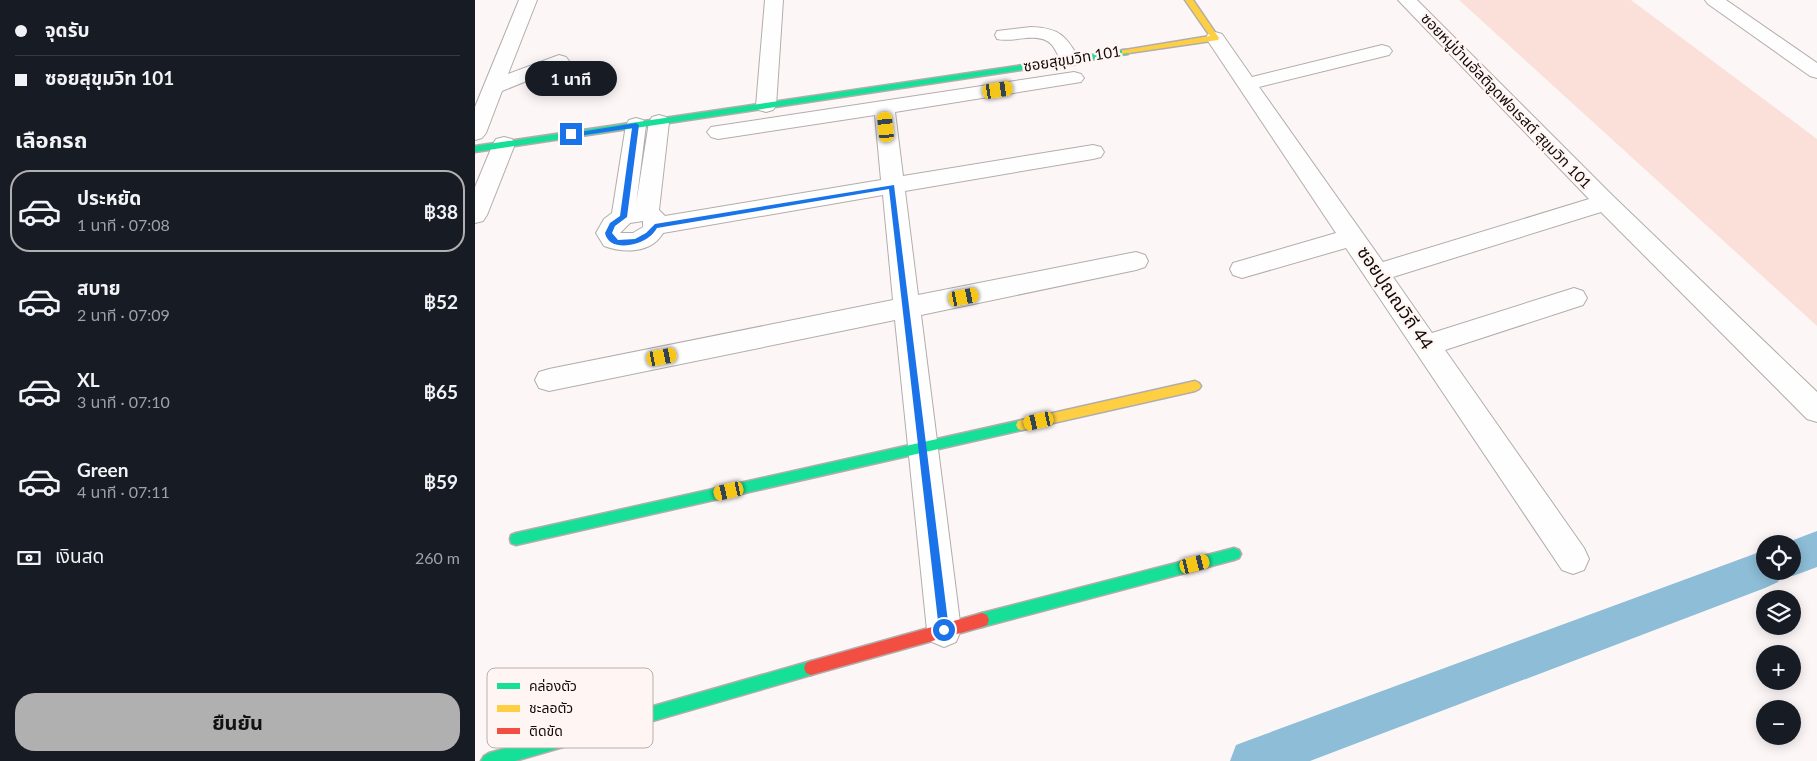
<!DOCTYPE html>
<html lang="th">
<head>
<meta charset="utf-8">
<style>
  body { margin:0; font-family:Lato,"Noto Sans Thai",sans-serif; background:#242831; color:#f1f3f6; height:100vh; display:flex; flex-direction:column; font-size:19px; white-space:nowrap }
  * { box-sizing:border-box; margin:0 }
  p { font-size:16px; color:#9ea1a6 }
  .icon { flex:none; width:28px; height:28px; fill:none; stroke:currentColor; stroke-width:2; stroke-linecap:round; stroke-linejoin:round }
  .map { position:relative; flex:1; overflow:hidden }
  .side { display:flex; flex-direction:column; background:#171b24; width:475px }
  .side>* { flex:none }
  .top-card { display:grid; align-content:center; height:110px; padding:0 15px; background:#171b24 }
  .tools { position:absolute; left:1281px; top:535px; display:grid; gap:10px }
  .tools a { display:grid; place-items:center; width:45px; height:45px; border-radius:50%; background:#171b24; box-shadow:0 2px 12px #0003; font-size:25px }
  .end { position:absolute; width:22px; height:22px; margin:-11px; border:6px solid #1a73e8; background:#fff; box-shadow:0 0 0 2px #fff }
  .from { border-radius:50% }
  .bubble { position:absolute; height:35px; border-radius:18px; background:#171b24; box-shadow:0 2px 12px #0003; font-size:16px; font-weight:700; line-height:35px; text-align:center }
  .car { position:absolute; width:15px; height:30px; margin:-15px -8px; border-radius:6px; box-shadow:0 0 4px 1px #0007; background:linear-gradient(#f5c518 24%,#345 0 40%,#f5c518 0 76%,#345 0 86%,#f5c518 0) }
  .top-card b { display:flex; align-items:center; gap:18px; height:48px; font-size:19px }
  .top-card b+b { border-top:1px solid #363941 }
  .top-card i { width:12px; height:12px; background:#f1f3f6 }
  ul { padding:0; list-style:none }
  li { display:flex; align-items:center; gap:15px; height:82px; margin:0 10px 8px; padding:0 5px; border:2px solid transparent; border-radius:20px }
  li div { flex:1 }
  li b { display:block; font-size:19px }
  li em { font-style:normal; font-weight:700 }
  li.selected { border-color:#b1b0b0 }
  li>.icon { width:45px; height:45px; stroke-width:1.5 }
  h2 { padding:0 15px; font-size:22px; line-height:60px }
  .pay { display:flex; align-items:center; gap:12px; height:55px; padding:0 15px; font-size:19px }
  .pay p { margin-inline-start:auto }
  .action { display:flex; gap:10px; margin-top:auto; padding:10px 15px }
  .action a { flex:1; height:58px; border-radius:20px; background:#b1b0b0; color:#111; font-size:20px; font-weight:700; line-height:58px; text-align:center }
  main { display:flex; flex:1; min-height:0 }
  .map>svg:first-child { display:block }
</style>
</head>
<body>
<main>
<section class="side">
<div class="top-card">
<b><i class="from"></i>จุดรับ</b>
<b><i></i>ซอยสุขุมวิท 101</b>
</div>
<h2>เลือกรถ</h2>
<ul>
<li class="selected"><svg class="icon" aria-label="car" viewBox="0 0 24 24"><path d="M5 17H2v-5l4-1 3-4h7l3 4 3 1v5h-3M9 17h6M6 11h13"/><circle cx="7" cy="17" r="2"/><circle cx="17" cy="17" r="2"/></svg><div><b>ประหยัด</b><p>1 นาที · 07:08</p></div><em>฿38</em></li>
<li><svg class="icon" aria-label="car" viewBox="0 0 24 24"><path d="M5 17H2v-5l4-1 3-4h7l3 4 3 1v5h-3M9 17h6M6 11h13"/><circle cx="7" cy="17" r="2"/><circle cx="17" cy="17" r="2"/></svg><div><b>สบาย</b><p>2 นาที · 07:09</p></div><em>฿52</em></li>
<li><svg class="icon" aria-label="car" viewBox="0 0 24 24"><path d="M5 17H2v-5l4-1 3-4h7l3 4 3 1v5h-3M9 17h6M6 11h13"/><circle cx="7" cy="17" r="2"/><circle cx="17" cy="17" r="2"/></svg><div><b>XL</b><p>3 นาที · 07:10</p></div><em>฿65</em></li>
<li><svg class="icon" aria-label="car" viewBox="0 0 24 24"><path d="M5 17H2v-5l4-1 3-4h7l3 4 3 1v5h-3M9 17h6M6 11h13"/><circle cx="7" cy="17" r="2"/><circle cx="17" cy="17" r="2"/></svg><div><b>Green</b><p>4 นาที · 07:11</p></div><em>฿59</em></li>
</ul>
<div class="pay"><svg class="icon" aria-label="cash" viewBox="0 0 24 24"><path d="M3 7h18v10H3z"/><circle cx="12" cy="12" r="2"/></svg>เงินสด<p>260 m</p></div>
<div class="action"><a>ยืนยัน</a></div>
</section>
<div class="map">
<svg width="1342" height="761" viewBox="0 0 1342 761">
  <rect width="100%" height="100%" fill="#fcf7f6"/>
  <path fill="#fae0d8" d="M984 0H1156L1342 139V326Z"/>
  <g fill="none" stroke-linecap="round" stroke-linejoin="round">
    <path fill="#8dbdd7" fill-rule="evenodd" d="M1342 531V567L1318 576 1308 572 1303 582 1290 588 835 761H755L761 745 777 739 1290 550V571H1318V544H1308Z"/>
    <defs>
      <path id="street" d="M44 0H62L33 74 84 55 91 57 94 61 91 65 27 91 11 133 7 138 0 140V107Z
        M290 0H308L301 106 298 110 291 112 284 110 281 106Z
        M923 0H942L1138 196 1342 392V422L1332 419 1126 212 918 277 957 333 1099 288 1108 291 1112 298 1108 305 970 350 1109 548 1114 559 1109 570 1098 574 1087 570 871 248 767 278 758 275 755 269 758 263 861 233 731 38 733 34 740 32 747 34 777 77 907 45 914 47 917 51 914 55 784 87 908 262 1114 199Z
        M1230 0H1251L1342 63V78L1335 76 1233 4Z
        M556 27C585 28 591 36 605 60L602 64 595 66 588 64C584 58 581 49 576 44 563 31 538 43 522 39L520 35 522 31Z
        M599 72 606 74 609 78 606 82 420 112 428 176 618 145 626 147 629 152 626 157 618 159 430 191 443 295 661 252 670 255 673 261 670 267 661 270 446 315 486 630 481 642 469 647 457 642 452 630 420 320 74 391 64 388 60 380 64 372 74 369 418 300 408 195 188 233C176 254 148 253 129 246L121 233 129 219 137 213 151 125 154 120 161 118 168 120 171 125 161 205 174 122 177 117 184 115 191 117 194 122 184 210 190 216 406 180 400 115 243 139 236 137 232 132 236 127ZM168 221V227L158 233H145L155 223Z
        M29 137 37 139 40 144 12 215 8 221 0 223V187L18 144 21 139Z"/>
      <path id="fast" d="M650 50H653V54L0 152V146Z
        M547 420 551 421 553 425 551 429 547 430 41 545 36 543 35 539 36 535 41 533Z
        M759 548 764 550 766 554 764 558 759 560 507 627 502 625 500 620 502 615 507 613Z
        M336 661 341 663 343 668 341 673 336 675 40 761H6L9 756 14 753Z"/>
      <path id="slow" d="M710 0H718L744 38 743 40 647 54V50H650L735 36Z
        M720 381 724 383 726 386 724 389 720 391 547 430 543 429 541 425 543 421 547 420Z"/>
      <path id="jam" d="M507 613 512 615 514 620 512 625 507 627 336 675 331 673 329 668 331 663 336 661Z"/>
    </defs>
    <use href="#street" stroke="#b2adab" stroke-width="2"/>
    <use href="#fast" stroke="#b2adab" stroke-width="3"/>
    <use href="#slow" stroke="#b2adab" stroke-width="3"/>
    <use href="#jam" stroke="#b2adab" stroke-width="3"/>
    <use href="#street" fill="#fffefe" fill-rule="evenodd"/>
    <use href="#fast" fill="#16e098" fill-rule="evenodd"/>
    <use href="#slow" fill="#ffcf43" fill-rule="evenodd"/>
    <use href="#jam" fill="#f24e42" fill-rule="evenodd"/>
  </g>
  <path fill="#1a73e8" d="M161 123 164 125 152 217 140 226 137 233 143 240 160 239 171 233 180 224 419 185 474 630 472 633 469 635 464 630 414 189 182 228C180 231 177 235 174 237 163 246 134 252 130 233L135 223 145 216 157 128 96 137 93 134Z"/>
  <g text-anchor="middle" stroke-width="5" stroke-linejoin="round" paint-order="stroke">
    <g font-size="15" fill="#110a08" stroke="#fff6f3">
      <text transform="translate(597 59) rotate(-9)" y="5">ซอยสุขุมวิท 101</text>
      <text transform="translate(1031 101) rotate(46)" y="5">ซอยหมู่บ้านอัลติจูดฟอเรสต์ สุขุมวิท 101</text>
    </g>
    <g font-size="18" fill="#110a08" stroke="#fff6f3">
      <text transform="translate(920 298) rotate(56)" y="6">ซอยปุณณวิถี 44</text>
    </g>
  </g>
  <rect x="12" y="668" width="166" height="80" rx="8" fill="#fff6f3" stroke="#b8afac" stroke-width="1"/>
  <rect x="22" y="683" width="23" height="6" fill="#16e098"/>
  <rect x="22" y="705" width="23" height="7" fill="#ffcf43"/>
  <rect x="22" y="728" width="23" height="6" fill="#f24e42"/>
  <g font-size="14" fill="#110a08">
    <text x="54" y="691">คล่องตัว</text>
    <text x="54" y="713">ชะลอตัว</text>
    <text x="54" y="736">ติดขัด</text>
  </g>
</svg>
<div class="tools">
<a><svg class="icon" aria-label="locate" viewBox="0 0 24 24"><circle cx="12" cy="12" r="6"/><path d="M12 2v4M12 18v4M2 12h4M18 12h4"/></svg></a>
<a><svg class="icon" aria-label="layers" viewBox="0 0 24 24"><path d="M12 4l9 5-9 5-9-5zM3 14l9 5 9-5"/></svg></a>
<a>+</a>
<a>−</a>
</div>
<i class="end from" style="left:469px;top:630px"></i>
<i class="end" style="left:96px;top:134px"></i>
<div class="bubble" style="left:50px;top:61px;width:92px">1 นาที</div>
<i class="car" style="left:523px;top:90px;rotate:81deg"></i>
<i class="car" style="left:411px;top:127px;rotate:354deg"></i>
<i class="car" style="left:489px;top:297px;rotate:79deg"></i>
<i class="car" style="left:187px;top:357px;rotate:79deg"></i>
<i class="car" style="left:564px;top:421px;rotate:257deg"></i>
<i class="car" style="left:254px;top:491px;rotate:257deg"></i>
<i class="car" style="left:720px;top:564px;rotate:76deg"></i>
</div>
</main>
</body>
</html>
